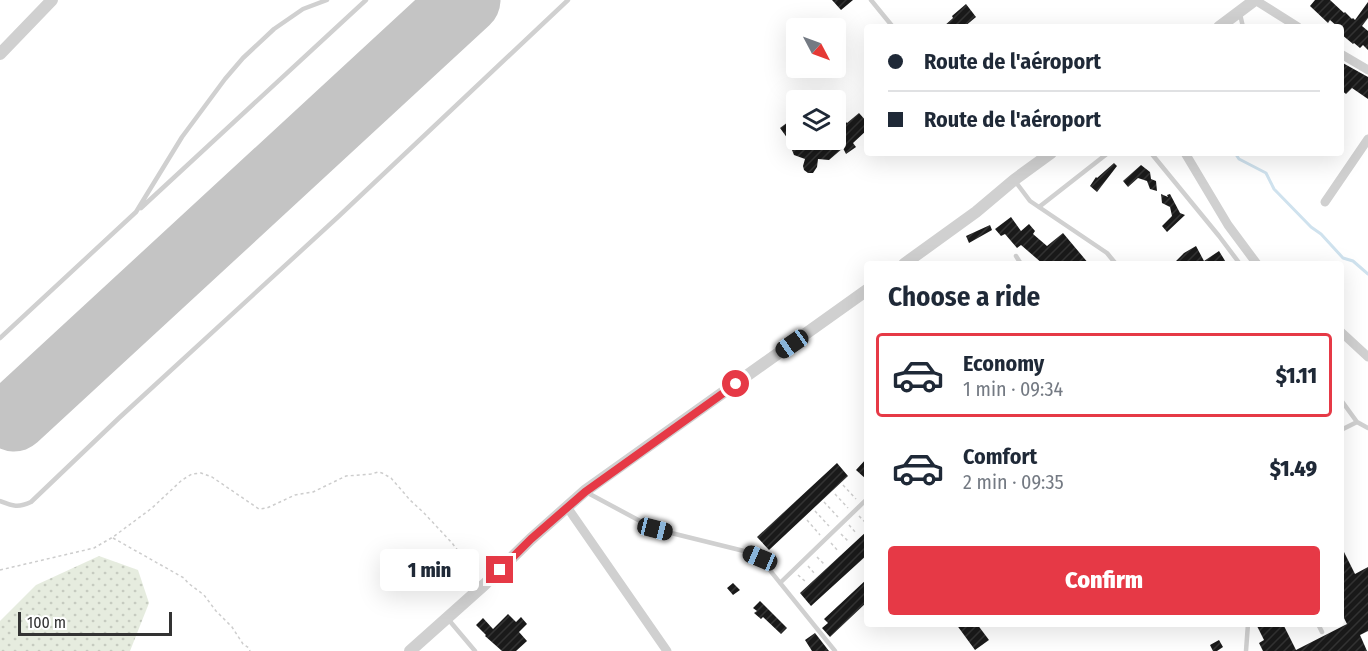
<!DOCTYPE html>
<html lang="en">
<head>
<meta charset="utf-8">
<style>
  body { margin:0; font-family:"Fira Sans Condensed",sans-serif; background:#f6f6f7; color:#1f2937; height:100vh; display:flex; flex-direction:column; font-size:22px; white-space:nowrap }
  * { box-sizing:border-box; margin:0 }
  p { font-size:20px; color:#747a83 }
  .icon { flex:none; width:33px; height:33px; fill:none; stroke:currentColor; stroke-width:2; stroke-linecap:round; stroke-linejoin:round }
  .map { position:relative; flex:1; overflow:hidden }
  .details { position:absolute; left:864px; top:261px; width:480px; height:366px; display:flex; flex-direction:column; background:#fff; border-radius:6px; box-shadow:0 6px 24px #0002 }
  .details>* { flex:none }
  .hud { position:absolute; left:864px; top:24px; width:480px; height:132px; border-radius:6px; box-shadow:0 6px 24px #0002; display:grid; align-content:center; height:132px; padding:0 24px; background:#fff }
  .needle { width:39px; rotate:131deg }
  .buttons { position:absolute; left:786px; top:18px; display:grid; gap:12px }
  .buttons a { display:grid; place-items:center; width:60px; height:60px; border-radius:6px; background:#fff; box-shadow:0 6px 24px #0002; font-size:30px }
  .scale { position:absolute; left:18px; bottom:15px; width:154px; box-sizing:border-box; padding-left:6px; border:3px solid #333; border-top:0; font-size:16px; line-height:21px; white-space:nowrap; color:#333; -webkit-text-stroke:4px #fff; paint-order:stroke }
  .end { position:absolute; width:27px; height:27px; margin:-14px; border:8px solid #e63946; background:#fff; box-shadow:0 0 0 3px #fff }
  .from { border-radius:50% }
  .bubble { position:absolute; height:42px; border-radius:6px; background:#fff; box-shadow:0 6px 24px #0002; font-size:20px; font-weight:800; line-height:42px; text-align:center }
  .car { position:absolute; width:18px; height:36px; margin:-18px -9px; border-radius:8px; box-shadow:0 0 4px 2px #0007; background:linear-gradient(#222 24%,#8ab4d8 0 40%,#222 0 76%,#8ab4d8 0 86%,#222 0) }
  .hud b { display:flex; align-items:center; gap:21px; height:57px; font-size:22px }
  .hud b+b { border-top:2px solid #e0e1e3 }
  .hud i { width:15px; height:15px; background:#1f2937 }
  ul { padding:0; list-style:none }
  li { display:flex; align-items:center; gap:18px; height:84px; margin:0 12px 9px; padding:0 12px; border:3px solid transparent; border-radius:6px }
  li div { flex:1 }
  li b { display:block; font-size:22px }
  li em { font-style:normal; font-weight:800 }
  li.on { border-color:#e63946 }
  li>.icon { width:54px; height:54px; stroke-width:1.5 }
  h2 { padding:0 24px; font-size:27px; line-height:72px }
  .action { display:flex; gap:12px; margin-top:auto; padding:12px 24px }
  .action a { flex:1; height:69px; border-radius:6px; background:#e63946; color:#fff; font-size:24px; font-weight:800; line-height:69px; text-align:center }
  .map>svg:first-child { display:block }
</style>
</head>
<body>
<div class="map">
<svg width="1368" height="651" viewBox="0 0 1368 651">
  <defs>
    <pattern id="grass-dots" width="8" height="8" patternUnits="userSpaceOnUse" patternTransform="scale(1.5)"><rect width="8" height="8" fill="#e6ecdf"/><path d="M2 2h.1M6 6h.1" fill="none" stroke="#c6cbc0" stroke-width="1.8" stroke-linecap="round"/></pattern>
    <pattern id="building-hatch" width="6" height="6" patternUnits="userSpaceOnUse" patternTransform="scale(1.5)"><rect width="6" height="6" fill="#1a1a1a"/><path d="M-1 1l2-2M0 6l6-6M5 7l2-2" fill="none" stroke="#333"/></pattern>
  </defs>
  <rect width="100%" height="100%" fill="#fff"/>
  <path fill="url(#grass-dots)" d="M99 556 138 570 149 603 130 651H0V621L36 585Z"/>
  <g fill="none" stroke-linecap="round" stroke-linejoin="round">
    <path stroke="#cfe2ee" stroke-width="3" d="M1235 153 1239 159 1266 173 1274 189 1311 227 1321 234 1343 258 1353 261 1368 274"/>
    <path stroke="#c4c4c4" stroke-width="69" d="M14 417 466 0"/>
  </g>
  <path fill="url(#building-hatch)" d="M832 0H853L841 10Z
    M1315 0H1330L1344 13 1345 12 1352 19 1353 18 1355 20 1368 2V18L1362 26 1368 31V50L1363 45 1360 48 1354 43 1353 44 1341 34V27H1338L1330 20 1328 23 1310 6Z
    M966 4 976 17 964 27H943L953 18 952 16Z
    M815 19 823 28H804Z
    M1341 62 1368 77V99L1352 88 1346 94 1341 90Z
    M859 113 867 122V130L853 143 856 147 846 154 843 148 829 160 818 159 817 167 813 173H808L804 170 803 166 805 159 794 155 792 150 793 146 780 128 796 116V140H836V125L842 118 847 123Z
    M1114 163 1117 166 1097 192 1090 186 1096 177 1097 178Z
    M1141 165 1150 172 1151 179 1156 181 1157 191 1150 189 1147 181 1138 178 1128 187 1123 181Z
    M1161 194 1168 197 1167 195 1170 194 1180 213 1185 215 1167 232 1162 226 1172 216 1170 207 1162 203Z
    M1011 217 1021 231 1029 224 1035 231 1033 234 1047 246 1063 233 1089 264H1043L1021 245 1017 248 1005 234 1001 236 995 229Z
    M990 225 992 230 969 243 966 236Z
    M1196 246 1204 261 1219 251 1227 264H1173L1184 253Z
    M867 458V480L856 470Z
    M837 463 848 476 769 550 757 537Z
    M867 531V555L811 606 800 593Z
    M1341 546 1355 574 1368 567V631L1360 635 1367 651H1263L1259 643 1264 640 1256 624H1283L1296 650 1347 624 1341 612Z
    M867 579V602L830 637 822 628 828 623 824 619Z
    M733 583 740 590 733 595 727 588Z
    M760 601 787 628 781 634 763 617 761 619 754 613 757 611 753 608Z
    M508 614 516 622 521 617 527 624 519 632 527 641 516 651H502L485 636 486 635 476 625 483 618 493 629Z
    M956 624H977L989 640 975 650Z
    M815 633 829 651H812L805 640Z
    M1219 640 1223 647 1217 651H1213L1210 645Z"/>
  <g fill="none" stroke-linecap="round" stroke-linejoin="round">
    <path stroke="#cdcdcd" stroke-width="1.5" stroke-dasharray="3 3" stroke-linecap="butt" d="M843 485 856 499
      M835 494 848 508
      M824 502 838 517
      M815 511 829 526
      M859 516 867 524
      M807 520 820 535
      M849 525 857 534
      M841 534 849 542
      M113 538 184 578 188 583 204 595 216 611 232 627 243 644 249 648 250 651
      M831 543 839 552
      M817 557 825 565
      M808 566 814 573
      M0 570 94 548 113 537 152 508 182 480 192 474 201 473 212 477 259 509 267 508 295 495 313 492 346 476 371 474 378 472 382 473 391 478 410 500 424 513 452 543 477 575
      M798 575 806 582"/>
    <path stroke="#d0d0d0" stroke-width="4.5" d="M871 0 893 27
      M1240 14 1243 27
      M1151 153 1219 236 1240 264
      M1015 181 1030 201 1107 253 1116 264
      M1039 207 1108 153
      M141 208 366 0
      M1016 256 1021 264
      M0 338 136 212 182 137 225 79 243 58 274 29 303 9 327 0
      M1341 400 1357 422 1368 428
      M1341 430 1357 422
      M586 492 655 529 744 551 760 558 835 651
      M0 501C13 506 18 508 31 502L119 418 339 216 568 0
      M780 583 867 499
      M448 619 475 651
      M1318 624 1322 632
      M1246 651 1248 624"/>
    <path stroke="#d0d0d0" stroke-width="9" d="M1255 0 1298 27
      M1341 54 1368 70
      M1185 153 1228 225 1257 264
      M1325 202 1368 139
      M1341 332 1368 357
      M567 507 667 651"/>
    <path stroke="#d0d0d0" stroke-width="12" d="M1219 27 1255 0
      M0 54 52 0
      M904 264 976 212 1014 180 1051 153
      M410 651 484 585 531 539 585 491 867 290"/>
  </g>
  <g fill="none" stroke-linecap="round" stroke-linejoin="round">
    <path stroke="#e63946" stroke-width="8" d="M500 570 531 539 585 492 736 384"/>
  </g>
</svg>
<div class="buttons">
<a><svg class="needle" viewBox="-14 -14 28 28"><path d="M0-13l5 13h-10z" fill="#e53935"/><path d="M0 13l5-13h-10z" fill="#747a83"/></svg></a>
<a><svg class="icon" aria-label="layers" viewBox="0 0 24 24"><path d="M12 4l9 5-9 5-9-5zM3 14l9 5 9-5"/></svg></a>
</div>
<div class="scale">100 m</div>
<i class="end from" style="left:736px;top:384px"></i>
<i class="end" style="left:500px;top:570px"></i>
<div class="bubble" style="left:380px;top:549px;width:99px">1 min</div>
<i class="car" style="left:792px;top:344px;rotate:235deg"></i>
<i class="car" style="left:655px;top:529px;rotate:104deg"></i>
<i class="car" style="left:760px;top:558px;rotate:293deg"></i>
<div class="hud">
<b><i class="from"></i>Route de l'aéroport</b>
<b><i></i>Route de l'aéroport</b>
</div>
<section class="details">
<h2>Choose a ride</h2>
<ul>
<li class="on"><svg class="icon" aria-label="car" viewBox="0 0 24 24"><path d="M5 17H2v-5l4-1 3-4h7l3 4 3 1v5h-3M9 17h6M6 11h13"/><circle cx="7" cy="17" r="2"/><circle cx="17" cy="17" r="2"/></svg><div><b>Economy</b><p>1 min · 09:34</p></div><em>$1.11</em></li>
<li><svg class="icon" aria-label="car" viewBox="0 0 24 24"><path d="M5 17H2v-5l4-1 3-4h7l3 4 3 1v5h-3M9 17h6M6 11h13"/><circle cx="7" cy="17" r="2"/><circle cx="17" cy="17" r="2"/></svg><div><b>Comfort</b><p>2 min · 09:35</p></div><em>$1.49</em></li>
</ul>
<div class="action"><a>Confirm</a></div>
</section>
</div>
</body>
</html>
